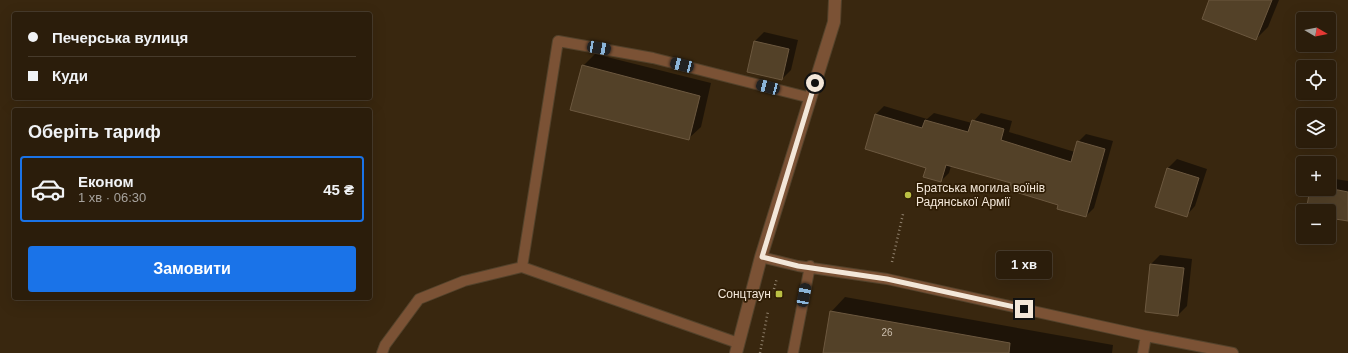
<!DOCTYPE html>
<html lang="uk">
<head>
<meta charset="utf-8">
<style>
  body { margin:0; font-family:Helvetica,sans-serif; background:#332614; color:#f1f3f6; height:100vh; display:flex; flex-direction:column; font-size:15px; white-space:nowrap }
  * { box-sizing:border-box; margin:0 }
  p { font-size:13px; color:#a6a29d }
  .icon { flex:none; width:22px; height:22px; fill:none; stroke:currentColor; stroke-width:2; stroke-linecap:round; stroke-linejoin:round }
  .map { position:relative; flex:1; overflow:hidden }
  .side { position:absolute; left:12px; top:108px; width:360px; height:192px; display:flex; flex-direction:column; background:#2b1d0b; border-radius:4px; box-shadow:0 4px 16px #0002,0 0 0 1px #473b2c }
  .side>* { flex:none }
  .top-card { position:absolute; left:12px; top:12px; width:360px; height:88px; border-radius:4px; box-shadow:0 4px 16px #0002,0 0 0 1px #473b2c; display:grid; align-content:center; height:88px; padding:0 16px; background:#2b1d0b }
  .needle { width:26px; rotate:100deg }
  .buttons { position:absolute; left:1296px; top:12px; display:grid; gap:8px }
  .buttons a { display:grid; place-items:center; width:40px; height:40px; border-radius:4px; background:#2b1d0b; box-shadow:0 4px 16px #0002,0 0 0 1px #473b2c; font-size:20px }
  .end { position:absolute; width:18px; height:18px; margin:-9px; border:5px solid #f3e7d9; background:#111; box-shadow:0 0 0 2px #111 }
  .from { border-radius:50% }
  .bubble { position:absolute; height:28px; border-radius:4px; background:#2b1d0b; box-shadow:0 4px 16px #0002,0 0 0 1px #473b2c; font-size:13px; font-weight:700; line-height:28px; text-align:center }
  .car { position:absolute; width:12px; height:24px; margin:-12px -6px; border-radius:5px; box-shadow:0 0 3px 1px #0007; background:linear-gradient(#222 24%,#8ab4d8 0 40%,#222 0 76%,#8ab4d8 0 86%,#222 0) }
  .top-card b { display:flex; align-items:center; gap:14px; height:38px; font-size:15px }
  .top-card b+b { border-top:1px solid #473b2c }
  .top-card i { width:10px; height:10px; background:#f1f3f6 }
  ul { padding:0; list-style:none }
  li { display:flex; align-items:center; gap:12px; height:66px; margin:0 8px 6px; padding:0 8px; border:2px solid transparent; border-radius:4px }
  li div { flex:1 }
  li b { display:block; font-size:15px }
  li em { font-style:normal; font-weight:700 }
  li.on { border-color:#1a73e8 }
  li>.icon { width:36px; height:36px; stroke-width:1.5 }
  h2 { padding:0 16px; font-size:18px; line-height:48px }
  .primary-button { display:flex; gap:8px; margin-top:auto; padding:8px 16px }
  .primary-button a { flex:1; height:46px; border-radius:4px; background:#1a73e8; color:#fff; font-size:16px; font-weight:700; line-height:46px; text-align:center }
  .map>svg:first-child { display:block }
</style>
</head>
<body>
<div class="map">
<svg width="1348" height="353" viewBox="0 0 1348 353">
  <rect width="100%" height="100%" fill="#39270f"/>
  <path fill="#0007" d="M1210 0H1279L1268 27 1256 39Z
    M764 32 798 40 791 70 782 79 755 41Z
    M595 54 711 83 701 127 688 139 583 66Z
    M884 106 927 119 934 113 972 123 981 113 1012 121 1009 132 1075 152 1078 142 1086 134 1113 141 1094 208 1086 216 1013 183 951 166 949 173 941 181 927 167 866 148 876 114Z
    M1177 159 1207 169 1195 206 1186 216 1168 168Z
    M1329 178 1348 181V220L1329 217V211H1307L1311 189H1329Z
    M1160 255 1192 259 1187 306 1178 315 1151 264Z
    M845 297 1113 345 1112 353H824L831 312Z"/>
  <path fill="#534128" stroke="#6c583f" d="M1209 0H1272L1256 40 1202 19Z
    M754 41 789 49 782 80 747 72Z
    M582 65 700 96 689 140 570 110Z
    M875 114 922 128 925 120 968 132 972 120 1004 129 1001 140 1071 162 1077 141 1105 149 1086 217 1057 209 1058 205 1009 190 1011 183 946 165 941 182 923 177 926 168 865 149Z
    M1167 168 1199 178 1187 217 1155 207Z
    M1310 189H1333L1348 192V221L1329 218V211H1306Z
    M1150 264 1184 268 1178 316 1145 312Z
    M830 311 1010 343 1009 353H823Z"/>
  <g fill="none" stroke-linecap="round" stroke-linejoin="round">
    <defs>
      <path id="lane" d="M761 257 798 266 887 279 1146 336 1143 353
        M522 267 558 41 653 58 811 98
        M1146 336 1233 353
        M382 353 385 345 419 299 464 281 522 267 738 343
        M793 353 810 266"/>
      <path id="street" d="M736 353 761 257 834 22 835 0"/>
    </defs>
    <use href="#lane" stroke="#53422b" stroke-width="12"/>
    <use href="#street" stroke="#53422b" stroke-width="14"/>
    <path stroke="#91826e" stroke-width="2.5" stroke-dasharray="1 3" stroke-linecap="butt" d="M892 262 903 214
      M774 289 777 278
      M760 353 768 311"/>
    <use href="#lane" stroke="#7b5235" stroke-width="10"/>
    <use href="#street" stroke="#7b5235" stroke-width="12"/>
  </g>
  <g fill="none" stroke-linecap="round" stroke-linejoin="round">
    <path stroke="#f3e7d9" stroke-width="5" d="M815 83 762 257 798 266 887 279 1024 309"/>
  </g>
  <g fill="#bbc044" stroke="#2f1d05" stroke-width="1.5">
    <circle cx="908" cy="195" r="4"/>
    <rect x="775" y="290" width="8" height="8" rx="2"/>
  </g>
  <g text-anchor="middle" stroke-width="3.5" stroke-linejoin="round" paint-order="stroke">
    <g font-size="10" fill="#cbbead">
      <text x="887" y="336">26</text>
    </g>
    <g font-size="12" fill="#f3e7d9" stroke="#2f1d05" text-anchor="start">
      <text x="916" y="192">Братська могила воїнів<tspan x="916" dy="14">Радянської Армії</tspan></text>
      <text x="771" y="298" text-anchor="end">Сонцтаун</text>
    </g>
  </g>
</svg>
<div class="buttons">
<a><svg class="needle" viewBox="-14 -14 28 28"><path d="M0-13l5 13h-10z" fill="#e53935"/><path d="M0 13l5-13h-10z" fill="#a6a29d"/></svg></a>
<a><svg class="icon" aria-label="locate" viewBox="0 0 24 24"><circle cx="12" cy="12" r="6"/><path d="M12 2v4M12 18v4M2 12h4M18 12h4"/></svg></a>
<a><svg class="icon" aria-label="layers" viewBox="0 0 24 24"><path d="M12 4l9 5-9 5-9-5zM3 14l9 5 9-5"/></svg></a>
<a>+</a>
<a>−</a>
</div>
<i class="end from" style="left:815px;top:83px"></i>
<i class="end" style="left:1024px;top:309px"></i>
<div class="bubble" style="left:996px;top:251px;width:56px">1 хв</div>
<i class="car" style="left:599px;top:48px;rotate:100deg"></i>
<i class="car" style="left:682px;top:65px;rotate:284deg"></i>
<i class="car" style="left:768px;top:87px;rotate:285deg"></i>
<i class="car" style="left:804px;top:295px;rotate:11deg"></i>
<div class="top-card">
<b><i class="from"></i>Печерська вулиця</b>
<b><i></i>Куди</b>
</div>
<section class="side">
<h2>Оберіть тариф</h2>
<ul>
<li class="on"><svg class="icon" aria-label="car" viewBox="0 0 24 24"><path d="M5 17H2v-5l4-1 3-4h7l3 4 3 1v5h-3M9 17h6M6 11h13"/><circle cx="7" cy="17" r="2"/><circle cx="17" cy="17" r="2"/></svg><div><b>Економ</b><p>1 хв · 06:30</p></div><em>45 ₴</em></li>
</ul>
<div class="primary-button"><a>Замовити</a></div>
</section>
</div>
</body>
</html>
